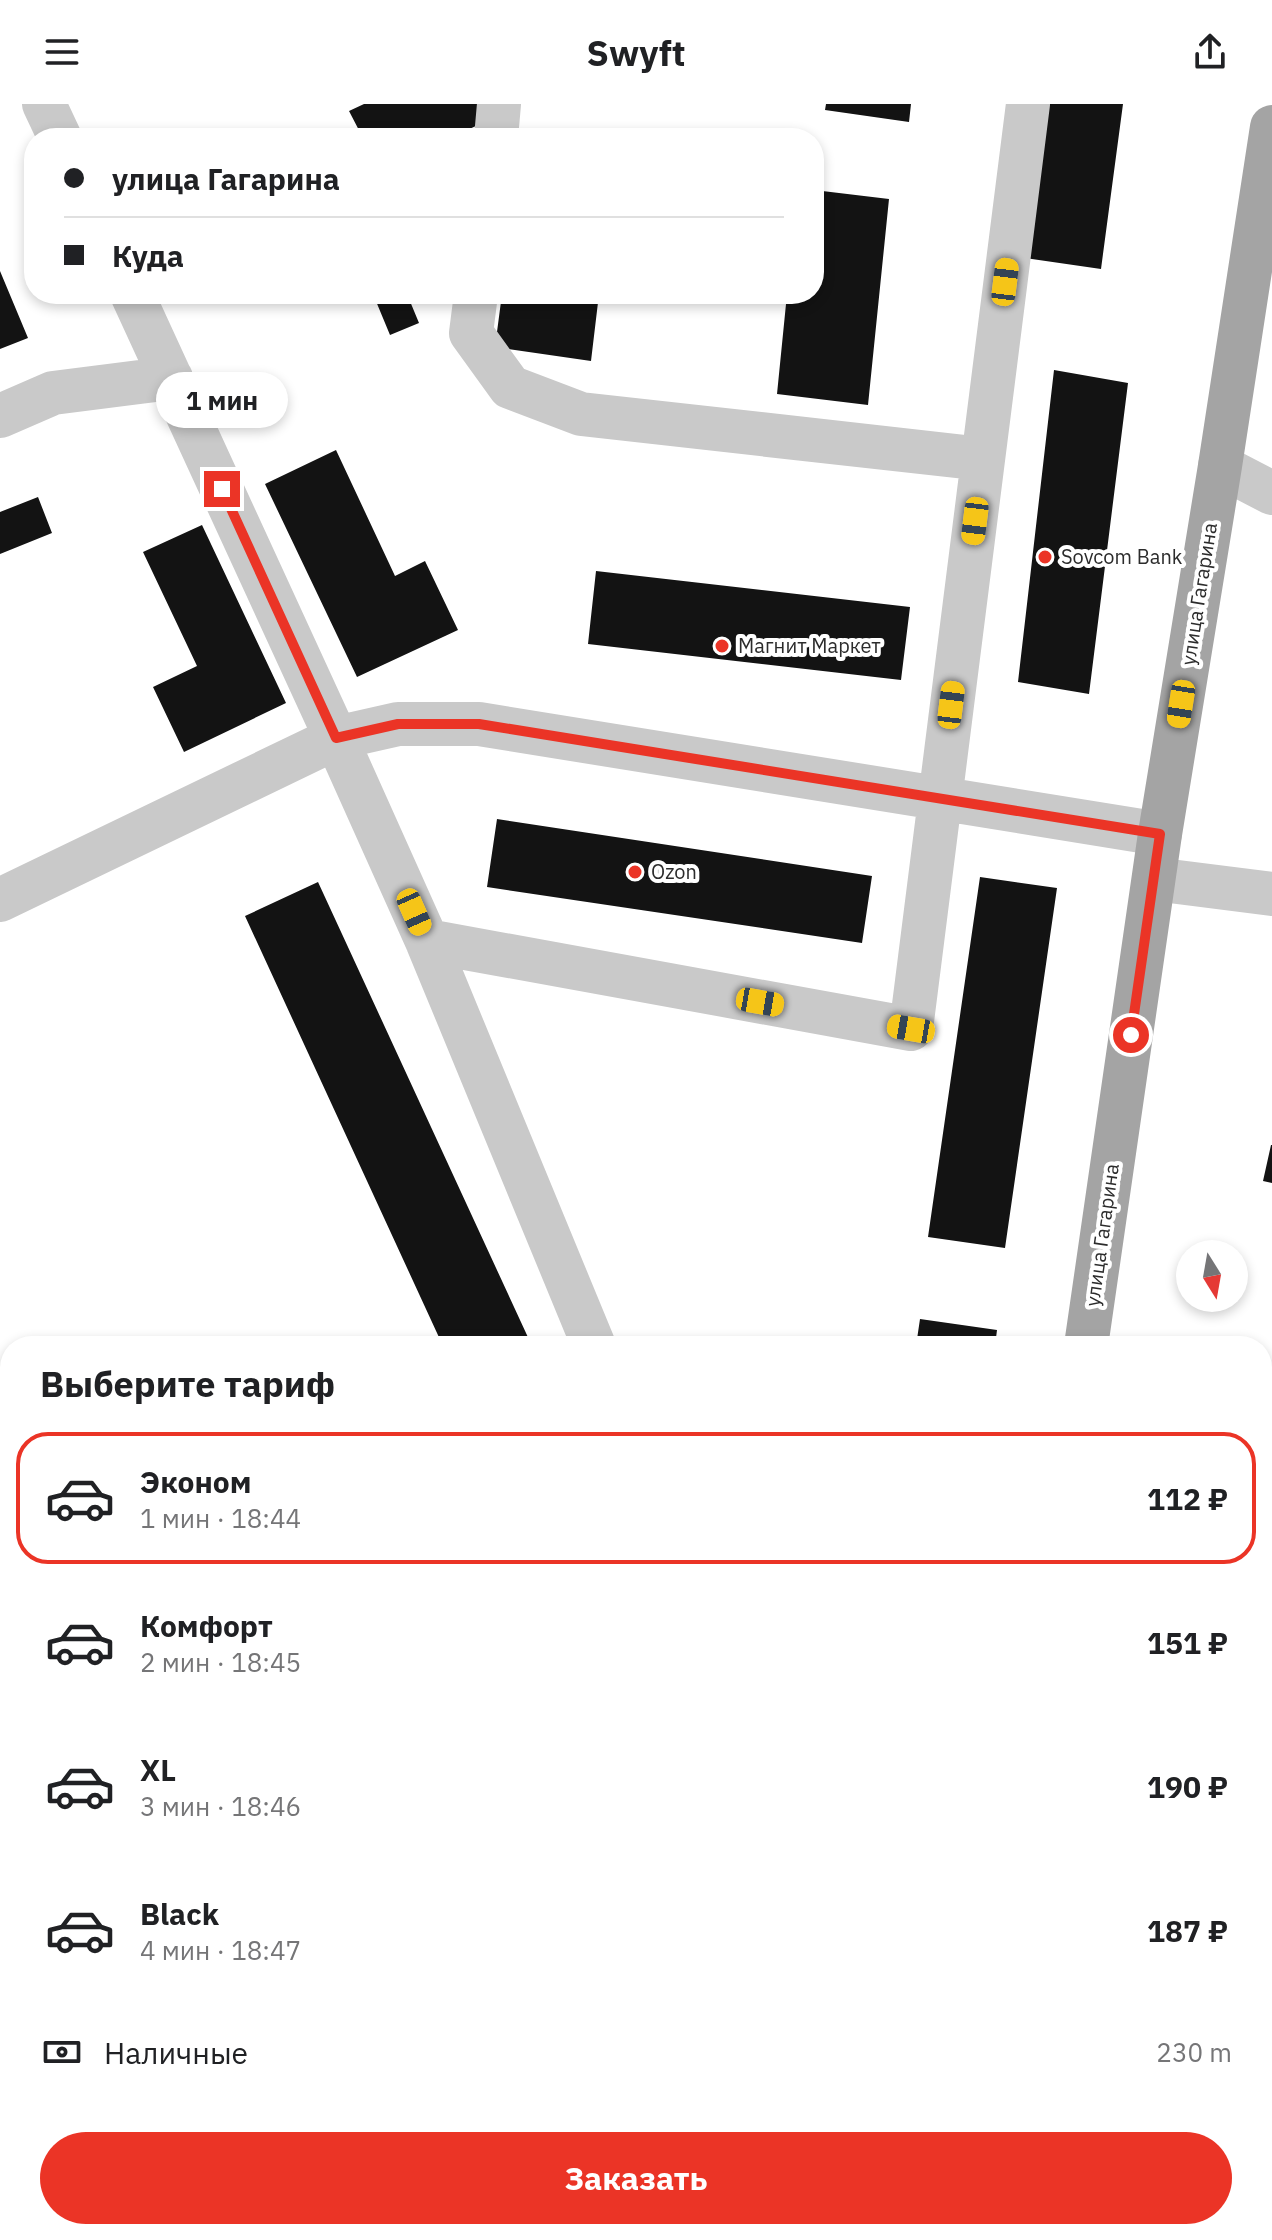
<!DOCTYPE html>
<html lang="ru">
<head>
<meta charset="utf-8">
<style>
  body { margin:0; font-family:"IBM Plex Sans",sans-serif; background:#f2f2f2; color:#202124; height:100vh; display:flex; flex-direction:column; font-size:30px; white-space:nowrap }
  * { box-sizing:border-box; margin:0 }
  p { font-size:26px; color:#757577 }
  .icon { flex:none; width:44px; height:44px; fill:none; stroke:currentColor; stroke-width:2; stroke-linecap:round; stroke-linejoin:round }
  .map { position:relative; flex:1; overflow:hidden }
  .sheet { position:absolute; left:0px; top:1232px; width:1272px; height:904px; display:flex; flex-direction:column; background:#fff; border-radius:32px 32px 0 0; box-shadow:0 4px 12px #0003 }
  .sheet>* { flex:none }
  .guide { position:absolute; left:24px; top:24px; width:800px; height:176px; border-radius:32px; box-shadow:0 4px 12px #0003; display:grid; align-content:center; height:176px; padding:0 40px; background:#fff }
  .needle { width:52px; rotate:169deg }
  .fabs { position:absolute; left:1176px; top:1136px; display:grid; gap:16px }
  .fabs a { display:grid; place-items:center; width:72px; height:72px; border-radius:50%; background:#fff; box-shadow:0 4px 12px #0003; font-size:40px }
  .end { position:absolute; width:36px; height:36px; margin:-18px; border:10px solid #eb3426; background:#fff; box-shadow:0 0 0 4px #fff }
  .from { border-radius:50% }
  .bubble { position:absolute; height:56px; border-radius:28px; background:#fff; box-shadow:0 4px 12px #0003; font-size:26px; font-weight:700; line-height:56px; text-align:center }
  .car { position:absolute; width:24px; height:48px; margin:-24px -12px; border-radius:10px; box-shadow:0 0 6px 2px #0007; background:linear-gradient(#f5c518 24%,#345 0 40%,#f5c518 0 76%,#345 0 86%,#f5c518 0) }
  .guide b { display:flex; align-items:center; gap:28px; height:76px; font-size:30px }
  .guide b+b { border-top:2px solid #e0e0e0 }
  .guide i { width:20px; height:20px; background:#202124 }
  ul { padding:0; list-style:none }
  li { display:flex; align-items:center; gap:24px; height:132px; margin:0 16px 12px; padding:0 24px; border:4px solid transparent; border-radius:32px }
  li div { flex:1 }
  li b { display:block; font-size:30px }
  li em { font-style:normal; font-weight:700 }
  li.selected { border-color:#eb3426 }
  li>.icon { width:72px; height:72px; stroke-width:1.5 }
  h2 { padding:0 40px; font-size:36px; line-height:96px }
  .pay { display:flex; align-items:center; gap:20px; height:88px; padding:0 40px; font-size:30px }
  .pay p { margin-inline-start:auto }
  .button { display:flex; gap:16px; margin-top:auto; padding:16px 40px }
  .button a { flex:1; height:92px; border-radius:48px; background:#eb3426; color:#fff; font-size:32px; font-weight:700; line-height:92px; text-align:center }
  header { display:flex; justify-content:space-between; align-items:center; height:104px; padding:0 40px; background:#fff; font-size:36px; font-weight:700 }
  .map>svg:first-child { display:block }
</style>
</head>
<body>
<header><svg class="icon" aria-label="menu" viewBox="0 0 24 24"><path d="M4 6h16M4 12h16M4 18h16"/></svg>Swyft<svg class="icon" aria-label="share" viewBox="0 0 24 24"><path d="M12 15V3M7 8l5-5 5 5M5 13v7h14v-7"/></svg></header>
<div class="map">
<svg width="1272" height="2136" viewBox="0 0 1272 2136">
  <rect width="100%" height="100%" fill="#fff"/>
  <path fill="#131313" d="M364 0H493L491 15 450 34H363L349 7Z
    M826 0H911L909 18 825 6Z
    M1045 0H1123L1101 165 1025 154Z
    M814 86 889 95 868 301 777 290 787 190H814Z
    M0 167 28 234 0 245Z
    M373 190H407L419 219 390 231Z
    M502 190H599L591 257 495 243Z
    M1054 266 1128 279 1089 590 1018 578Z
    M336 346 395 472 425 457 458 526 357 573 265 380Z
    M38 393 52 429 0 450V408Z
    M202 421 286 599 184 648 153 583 197 562 143 448Z
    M596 467 910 503 901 576 588 540Z
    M497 715 872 772 862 839 487 783Z
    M980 773 1057 784 1005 1144 928 1133Z
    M318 778 532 1242H443L245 812Z
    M1271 1041H1272V1079L1263 1077Z
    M920 1215 997 1226 995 1242H916Z
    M1262 1367 1272 1369V1434L1262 1433Z
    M0 2120 7 2136H0Z
    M260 2126H353L358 2136H264Z
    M781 2126H860L858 2136H779Z"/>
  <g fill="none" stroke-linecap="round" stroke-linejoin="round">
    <path stroke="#c9c9c9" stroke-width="44" d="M44 0 60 34
      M496 34 499 0
      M132 190 336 634 427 837 594 1242
      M476 190 471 229 510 283 581 310 983 355
      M0 312 53 289 171 274
      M1220 362 1272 389
      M1154 775 1272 790
      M0 796 336 634 398 620H479L1160 730
      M427 837 911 925 1028 0
      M1262 1298 1272 1300
      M1262 1790 1272 1792"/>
    <path stroke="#a4a4a4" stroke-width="44" d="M1086 1242 1160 730 1220 362 1272 23
      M956 2136 957 2126"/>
  </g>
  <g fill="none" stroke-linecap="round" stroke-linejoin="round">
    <path stroke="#eb3426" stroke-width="10" d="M222 385 336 634 398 620H479L1160 730 1131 931"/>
  </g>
  <g fill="#eb3426" stroke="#fff" stroke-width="3">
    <circle cx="1045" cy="453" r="8"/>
    <circle cx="722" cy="542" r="8"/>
    <circle cx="635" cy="768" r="8"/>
  </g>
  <g text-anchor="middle" stroke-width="8" stroke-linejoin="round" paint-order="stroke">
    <g font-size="20" fill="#2c2c2c" stroke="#fff" text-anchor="start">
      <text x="1061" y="460">Sovcom Bank</text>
      <text x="738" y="549">Магнит Маркет</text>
      <text x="651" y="775">Ozon</text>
    </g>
    <g font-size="20" fill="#2c2c2c" stroke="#fff">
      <text transform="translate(1199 490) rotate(-81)" y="7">улица Гагарина</text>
      <text transform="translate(1102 1131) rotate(-82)" y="7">улица Гагарина</text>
    </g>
  </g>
</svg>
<div class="fabs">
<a><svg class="needle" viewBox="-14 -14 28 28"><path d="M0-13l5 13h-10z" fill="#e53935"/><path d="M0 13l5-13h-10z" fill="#757577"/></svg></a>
</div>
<i class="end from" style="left:1131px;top:931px"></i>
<i class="end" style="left:222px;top:385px"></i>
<div class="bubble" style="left:156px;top:268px;width:132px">1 мин</div>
<i class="car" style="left:1005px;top:178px;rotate:7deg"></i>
<i class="car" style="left:975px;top:417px;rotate:187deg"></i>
<i class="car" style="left:1181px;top:600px;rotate:189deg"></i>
<i class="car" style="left:951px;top:601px;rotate:7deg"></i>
<i class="car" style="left:414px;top:808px;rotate:156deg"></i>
<i class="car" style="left:760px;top:898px;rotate:100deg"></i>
<i class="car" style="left:911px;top:925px;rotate:280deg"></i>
<div class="guide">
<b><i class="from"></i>улица Гагарина</b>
<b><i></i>Куда</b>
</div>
<section class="sheet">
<h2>Выберите тариф</h2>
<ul>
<li class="selected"><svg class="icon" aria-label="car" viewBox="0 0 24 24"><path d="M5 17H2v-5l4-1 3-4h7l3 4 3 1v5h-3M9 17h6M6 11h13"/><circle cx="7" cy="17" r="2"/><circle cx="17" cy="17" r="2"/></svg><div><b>Эконом</b><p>1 мин · 18:44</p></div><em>112 ₽</em></li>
<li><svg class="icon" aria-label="car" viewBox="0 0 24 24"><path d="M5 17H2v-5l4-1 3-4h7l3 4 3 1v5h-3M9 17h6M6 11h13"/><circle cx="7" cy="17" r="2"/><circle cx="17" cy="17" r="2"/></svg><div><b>Комфорт</b><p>2 мин · 18:45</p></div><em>151 ₽</em></li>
<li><svg class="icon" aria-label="car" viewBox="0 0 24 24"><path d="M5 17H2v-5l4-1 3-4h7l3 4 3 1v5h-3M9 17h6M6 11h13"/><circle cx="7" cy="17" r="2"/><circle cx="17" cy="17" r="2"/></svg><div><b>XL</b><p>3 мин · 18:46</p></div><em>190 ₽</em></li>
<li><svg class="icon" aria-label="car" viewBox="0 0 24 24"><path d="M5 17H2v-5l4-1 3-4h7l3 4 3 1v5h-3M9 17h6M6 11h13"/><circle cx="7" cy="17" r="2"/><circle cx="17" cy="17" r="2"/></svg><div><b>Black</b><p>4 мин · 18:47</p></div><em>187 ₽</em></li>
</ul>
<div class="pay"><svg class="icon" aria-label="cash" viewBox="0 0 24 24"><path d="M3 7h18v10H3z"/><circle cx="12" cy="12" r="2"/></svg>Наличные<p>230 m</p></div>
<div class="button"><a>Заказать</a></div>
</section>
</div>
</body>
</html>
